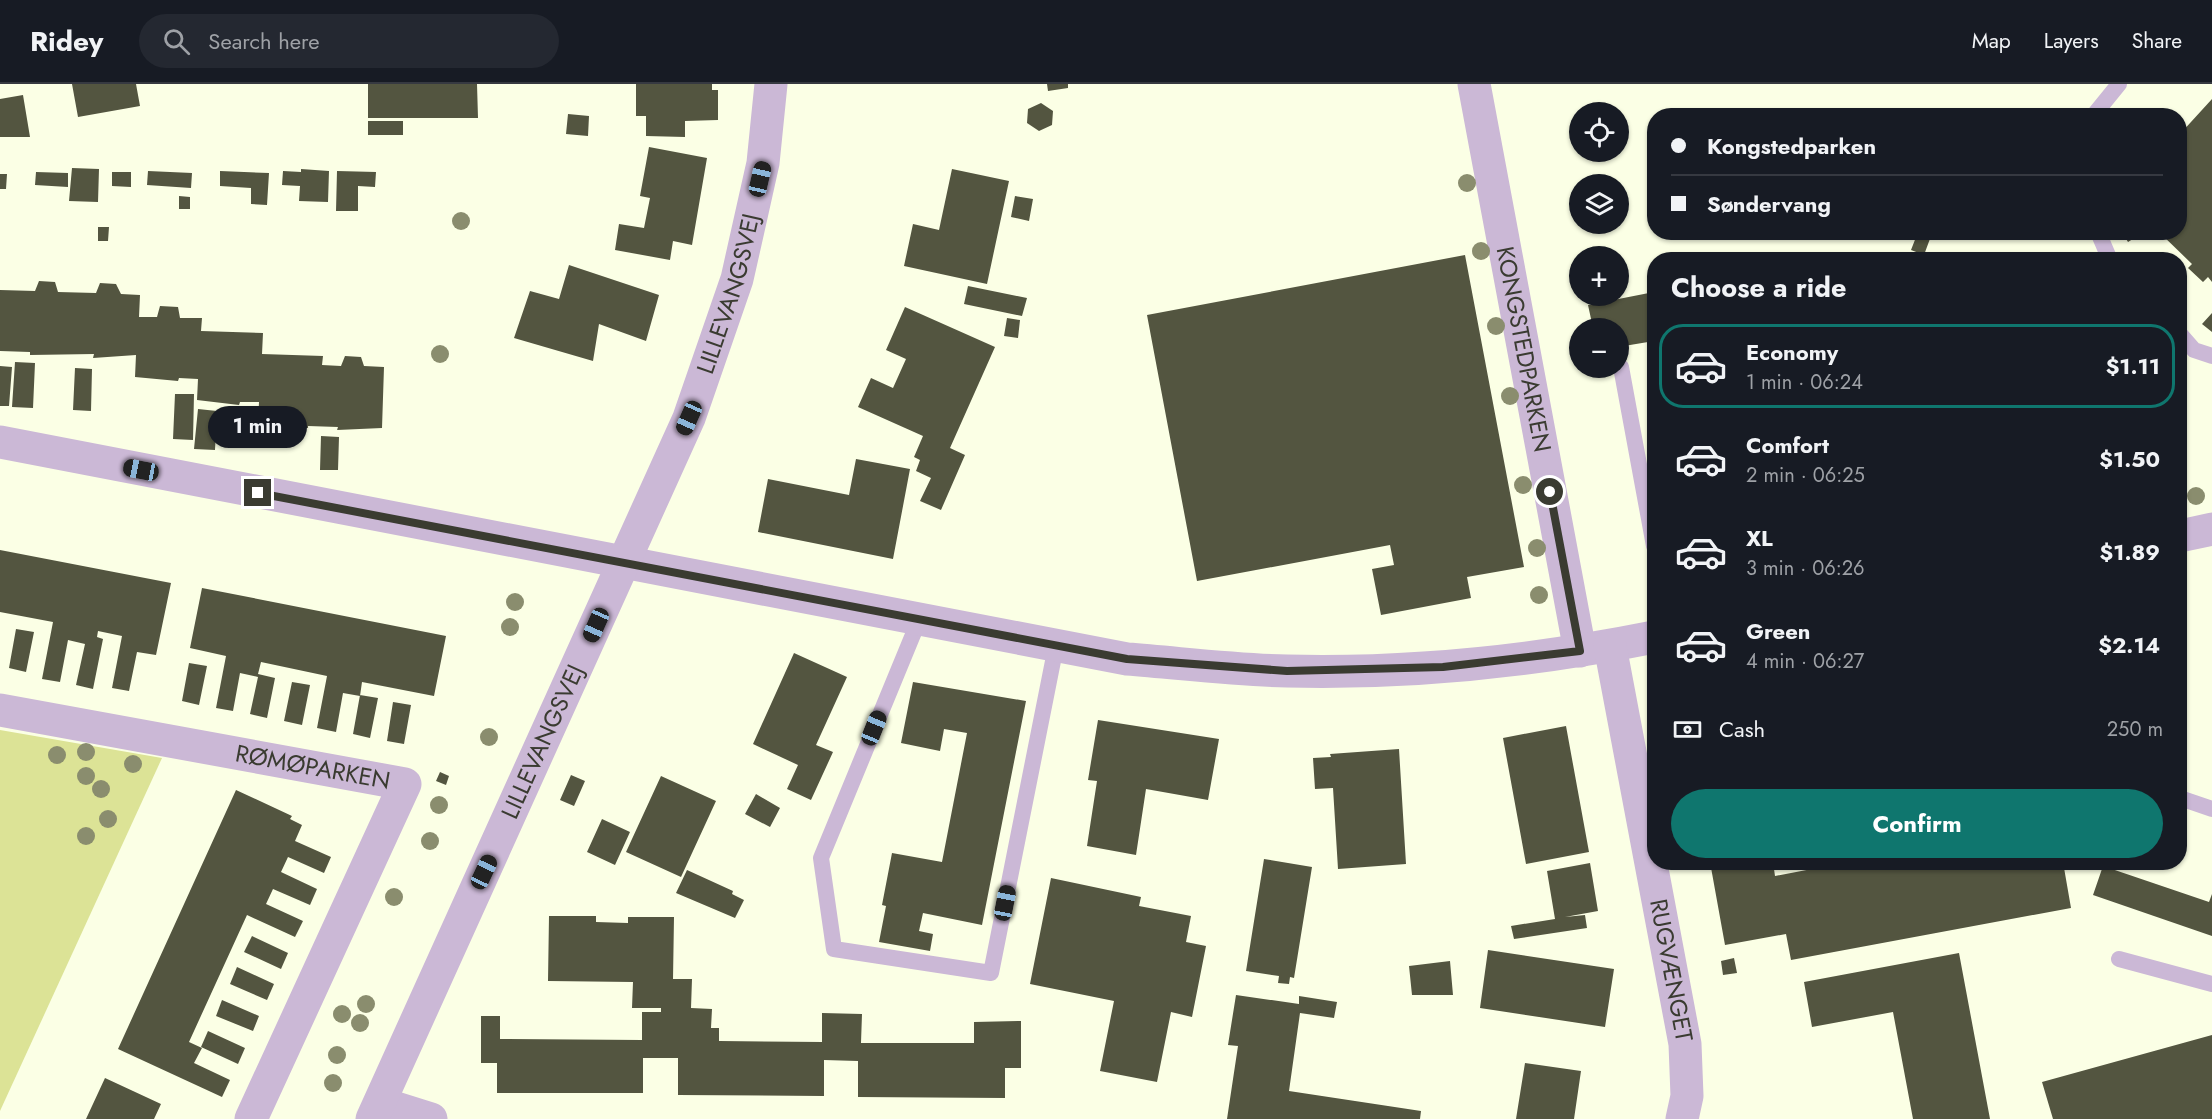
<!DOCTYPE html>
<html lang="en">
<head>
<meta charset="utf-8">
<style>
  body { margin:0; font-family:Jost,sans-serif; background:#242831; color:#f1f3f6; height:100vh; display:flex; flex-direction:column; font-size:22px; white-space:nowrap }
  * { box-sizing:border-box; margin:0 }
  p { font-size:20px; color:#9ea1a6 }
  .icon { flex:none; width:33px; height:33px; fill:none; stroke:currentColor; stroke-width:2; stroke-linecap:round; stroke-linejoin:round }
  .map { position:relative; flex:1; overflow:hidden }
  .drawer { position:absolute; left:1647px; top:168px; width:540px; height:618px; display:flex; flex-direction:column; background:#171b24; border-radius:24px; box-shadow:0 2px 4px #0004 }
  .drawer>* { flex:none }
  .hud { position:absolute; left:1647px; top:24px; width:540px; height:132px; border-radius:24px; box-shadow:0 2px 4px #0004; display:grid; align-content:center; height:132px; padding:0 24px; background:#171b24 }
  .tools { position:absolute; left:1569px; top:18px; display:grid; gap:12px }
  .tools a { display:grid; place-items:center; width:60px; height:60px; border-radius:50%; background:#171b24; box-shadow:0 2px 4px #0004; font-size:30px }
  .end { position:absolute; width:27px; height:27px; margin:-14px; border:8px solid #3a3b31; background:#fff; box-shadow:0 0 0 3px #fff }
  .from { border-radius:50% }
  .bubble { position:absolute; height:42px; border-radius:21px; background:#171b24; box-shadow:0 2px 4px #0004; font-size:20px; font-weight:700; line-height:42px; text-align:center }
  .car { position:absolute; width:18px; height:36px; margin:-18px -9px; border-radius:8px; box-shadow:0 0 4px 2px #0007; background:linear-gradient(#222 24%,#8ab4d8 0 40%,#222 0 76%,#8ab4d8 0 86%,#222 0) }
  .hud b { display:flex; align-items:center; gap:21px; height:57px; font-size:22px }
  .hud b+b { border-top:2px solid #363941 }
  .hud i { width:15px; height:15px; background:#f1f3f6 }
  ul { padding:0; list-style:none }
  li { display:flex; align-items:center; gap:18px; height:84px; margin:0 12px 9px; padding:0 12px; border:3px solid transparent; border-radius:24px }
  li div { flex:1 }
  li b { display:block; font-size:22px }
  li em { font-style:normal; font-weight:700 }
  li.current { border-color:#0f766e }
  li>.icon { width:54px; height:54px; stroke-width:1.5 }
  h2 { padding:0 24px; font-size:27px; line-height:72px }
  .pay { display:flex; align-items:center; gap:15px; height:66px; padding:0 24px; font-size:22px }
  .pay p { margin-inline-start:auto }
  .primary-button { display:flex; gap:12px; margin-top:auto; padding:12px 24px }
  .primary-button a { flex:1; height:69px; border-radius:36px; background:#0f766e; color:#fff; font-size:24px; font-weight:700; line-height:69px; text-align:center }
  header { display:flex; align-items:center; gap:36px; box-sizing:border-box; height:84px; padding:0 30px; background:#171b24; border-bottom:2px solid #363941 }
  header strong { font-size:28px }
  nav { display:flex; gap:33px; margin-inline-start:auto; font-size:21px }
  .search { width:420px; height:54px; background:#242831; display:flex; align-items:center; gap:15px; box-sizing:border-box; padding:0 21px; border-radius:33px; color:#9ea1a6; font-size:22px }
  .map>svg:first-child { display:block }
</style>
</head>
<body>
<header>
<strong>Ridey</strong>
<div class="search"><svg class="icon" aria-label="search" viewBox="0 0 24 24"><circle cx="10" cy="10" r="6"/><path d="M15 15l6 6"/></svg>Search here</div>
<nav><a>Map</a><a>Layers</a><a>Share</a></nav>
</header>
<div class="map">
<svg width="2212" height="1035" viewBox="0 0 2212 1035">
  <rect width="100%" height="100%" fill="#fbffe5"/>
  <path fill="#dce396" d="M0 646 162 674 0 1027Z"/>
  <path fill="#535540" d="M72 0H136L140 22 78 33Z
    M368 0H477L478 34H368Z
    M636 0H712V6H718V36L685 37V53L646 52V32H636Z
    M1047 0H1068V4L1048 7Z
    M23 11 30 53H0V15Z
    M2212 15V198L2208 193 2203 198 2188 184 2192 180 2159 148H2180V50Z
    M1041 19 1053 27 1052 41 1039 47 1027 39 1028 25Z
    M568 30 589 32 588 52 566 50Z
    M368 37H403V51H368Z
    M649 63 707 74 692 161 673 157 670 176 615 166 619 140 644 144 650 114 640 112Z
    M72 84 99 85 98 118 69 117Z
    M301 85 329 87 328 118 299 117 300 102 282 101 283 87 301 88Z
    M952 85 1009 97 987 200 904 182 913 140 939 146Z
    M148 87 192 89 191 104 147 101Z
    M220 87 269 89 267 121 251 120V104L220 102Z
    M337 87 376 88 375 103 358 102V127H336Z
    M36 88 68 89V103L35 101Z
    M112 88H131V103L112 102Z
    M0 90H7L6 105H0Z
    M179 112 190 113V125H179Z
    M1015 112 1033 115 1029 137 1011 133Z
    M98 143H109L108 157H98Z
    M1918 148 1931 152 1924 171 1911 166Z
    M2122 148H2144L2128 158Z
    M1465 171 1524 483 1467 493 1471 514 1381 531 1372 485 1394 481 1390 461 1197 497 1147 231Z
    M569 181 659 211 646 257 599 240 593 277 514 254 530 207 559 215Z
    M39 197 55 198 58 208 96 209 100 199 116 200 121 210 140 211 139 233H157L160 222 178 223 180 234H202L201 247 263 249 262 270 323 272 322 281 341 282 345 272 361 273 364 282 384 283 382 344 337 346 338 343 308 342V344L258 340 259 318H240L239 321 197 316 198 295 179 294 178 297 135 293 136 271 93 274 94 270 30 271V268L0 267V206L35 207Z
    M968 202 1027 214 1022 232 964 220Z
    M1654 208V257L1618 263V244H1593L1588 221Z
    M905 223 995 263 950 364 965 371 941 426 920 417 931 394 916 387 920 376 914 373 923 352 858 323 871 294 893 304 906 275 886 266Z
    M2212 229V248L2202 240Z
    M1007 234 1020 236 1018 254 1004 252Z
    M15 278 35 279 33 324 12 323Z
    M0 282 12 283 9 322H0Z
    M75 284 92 285 91 327 73 326Z
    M175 310H194L193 356 173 355Z
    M1654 320V349H1653L1648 321Z
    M198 325 217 327 215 366 194 365Z
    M321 352 339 353 338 386H320Z
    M856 375 910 385 893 475 758 448 768 395 849 411Z
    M0 466 171 499 156 571 137 568 129 607 112 604 122 552 98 547 97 553 103 555 93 605 76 601 85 560 68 556 60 598 42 595 53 538 0 528Z
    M202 504 446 552 434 612 362 598 360 612 343 609 336 648 317 644 327 592 261 578 258 590 275 594 267 634 250 630 258 593 240 589 233 627 216 624 226 572 190 564Z
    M16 545 34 548 26 588 9 584Z
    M794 569 847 593 816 661 833 668 811 716 787 705 798 681 753 660Z
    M189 579 207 582 199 621 182 617Z
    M292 598 310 601 302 641 284 637Z
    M913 598 1026 617 982 841 923 829 919 847 933 850 930 867 879 858 886 822 882 821 892 769 942 778 967 649 944 645 940 667 901 659Z
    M360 611 378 614 370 654 353 650Z
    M393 618 411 621 404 660 387 657Z
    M1098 636 1219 655 1208 716 1146 705 1136 771 1087 762 1097 697 1088 696Z
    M1566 642 1589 768 1526 780 1503 654Z
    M1399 665 1406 780 1338 785 1333 704 1315 705 1313 674 1331 673 1330 670Z
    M440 688 449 692 446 701 436 697Z
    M571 691 585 697 574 722 560 716Z
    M661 692 716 717 681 793 626 768Z
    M236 706 292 732 290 735 302 741 295 757 331 773 324 789 288 773 281 788 317 805 310 821 273 805 266 820 303 837 295 853 247 831 189 958 202 964 194 979 230 996 222 1013 118 965Z
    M756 710 780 724 770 743 745 730Z
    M602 735 630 748 615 781 587 768Z
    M1264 775 1312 783 1294 894 1290 893 1289 900 1278 899 1279 892 1246 887Z
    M1710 778H1773L1775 792 1848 778H2063L2071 824 1791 876 1786 850 1725 861Z
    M1590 779 1598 827 1565 833 1585 831 1587 844 1514 855 1511 842 1555 835 1547 787Z
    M2103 782 2209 818 2212 810V852L2093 811Z
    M687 786 733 807 732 810 744 816 735 834 676 809Z
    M1051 794 1141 813 1139 822 1191 832 1186 858 1206 862 1192 933 1171 928 1157 998 1100 987 1114 917 1030 900Z
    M549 832H596V838L628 839V833H674L673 895H692L691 924 712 925 711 944H719V957L822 958V929L862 930 861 959H974V938L1021 937V984H1005V1014L858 1013V977L824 976V1012L678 1011V974H643V1009H497V979H481V932H500V955L642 956V928H661V924H632L633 898 548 897Z
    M252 852 288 869 281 885 244 868Z
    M1488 866 1614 885 1605 943 1480 924Z
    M1959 869 1990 1035H1913L1893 928 1812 943 1804 898Z
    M1734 874 1737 889 1723 891 1721 877Z
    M1450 877 1453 911H1412L1409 882Z
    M237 883 274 900 267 916 230 900Z
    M1236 911 1299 920V912L1337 918 1334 934 1300 929 1289 1007 1421 1027 1420 1035H1227L1238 962 1228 961Z
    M222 916 259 932 253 947 216 932Z
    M208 947 245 964 238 980 201 963Z
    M2212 951V1035H2053L2042 998Z
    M1525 979 1581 987 1574 1035H1516Z
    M105 994 161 1020 154 1035H86Z"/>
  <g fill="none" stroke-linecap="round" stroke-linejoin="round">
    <path stroke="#cbb8d6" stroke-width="16" d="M2093 32 2119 0
      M2098 148 2110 176
      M2180 250 2194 266 2212 272
      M1621 283 1654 462
      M919 536 821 774 834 865 991 889 1056 562
      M2180 714 2212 725
      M2119 875 2212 900"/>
    <g stroke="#cbb8d6" stroke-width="33">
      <path id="s1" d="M1474 0 1580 567"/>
      <path d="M0 358 1127 575C1180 579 1234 586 1287 587 1410 590 1534 577 1654 553"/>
      <path d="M2180 452 2212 445"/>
      <path id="s2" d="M1610 562 1685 960 1687 1012 1682 1035"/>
      <path id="s3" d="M0 626 405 700 251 1035"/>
      <path d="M380 1019 431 1035"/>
      <path id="s4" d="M372 1035 689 334 737 195 763 79 771 0"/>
    </g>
  </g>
  <g fill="#8a8d6e">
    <circle cx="1467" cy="99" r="9"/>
    <circle cx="461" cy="137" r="9"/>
    <circle cx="1481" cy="167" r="9"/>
    <circle cx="1496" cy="242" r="9"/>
    <circle cx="440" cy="270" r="9"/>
    <circle cx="1510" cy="312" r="9"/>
    <circle cx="1523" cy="401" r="9"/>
    <circle cx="2196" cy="412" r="9"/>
    <circle cx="1537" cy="464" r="9"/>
    <circle cx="1539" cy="511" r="9"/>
    <circle cx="515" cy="518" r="9"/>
    <circle cx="510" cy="543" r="9"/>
    <circle cx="489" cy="653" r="9"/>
    <circle cx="86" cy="668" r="9"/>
    <circle cx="57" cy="671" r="9"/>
    <circle cx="133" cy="680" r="9"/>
    <circle cx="86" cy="692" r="9"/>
    <circle cx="101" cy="705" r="9"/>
    <circle cx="439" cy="721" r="9"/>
    <circle cx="108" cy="735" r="9"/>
    <circle cx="86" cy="752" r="9"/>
    <circle cx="430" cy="757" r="9"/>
    <circle cx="394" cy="813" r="9"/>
    <circle cx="366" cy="920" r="9"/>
    <circle cx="342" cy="930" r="9"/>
    <circle cx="360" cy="939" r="9"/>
    <circle cx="337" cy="971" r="9"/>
    <circle cx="333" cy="999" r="9"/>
  </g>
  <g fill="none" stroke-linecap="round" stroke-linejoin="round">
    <path stroke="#3a3b31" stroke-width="8" d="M258 409 1127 575 1287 587 1443 583 1580 567 1550 408"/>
  </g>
  <g text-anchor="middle" stroke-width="6" stroke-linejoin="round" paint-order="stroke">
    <g font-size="24" fill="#3a3b31" stroke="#fff">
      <text dy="8" stroke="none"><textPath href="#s4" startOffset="900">LILLEVANGSVEJ</textPath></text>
      <text dy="8" stroke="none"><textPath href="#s1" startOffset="270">KONGSTEDPARKEN</textPath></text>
      <text dy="8" stroke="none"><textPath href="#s4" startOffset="414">LILLEVANGSVEJ</textPath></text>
      <text dy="8" stroke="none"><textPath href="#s3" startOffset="318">RØMØPARKEN</textPath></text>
      <text dy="8" stroke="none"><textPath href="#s2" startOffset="330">RUGVÆNGET</textPath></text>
    </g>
  </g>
</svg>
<div class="tools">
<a><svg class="icon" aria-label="locate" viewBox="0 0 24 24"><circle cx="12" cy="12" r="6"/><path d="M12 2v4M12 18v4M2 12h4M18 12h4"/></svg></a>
<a><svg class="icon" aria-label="layers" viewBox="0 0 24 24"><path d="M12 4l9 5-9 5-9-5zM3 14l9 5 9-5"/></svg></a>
<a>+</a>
<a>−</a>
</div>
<i class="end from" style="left:1550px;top:408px"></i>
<i class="end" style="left:258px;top:409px"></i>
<div class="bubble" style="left:208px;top:322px;width:99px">1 min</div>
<i class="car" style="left:760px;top:95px;rotate:13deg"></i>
<i class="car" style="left:689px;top:334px;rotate:204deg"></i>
<i class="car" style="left:141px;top:386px;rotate:281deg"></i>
<i class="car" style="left:596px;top:541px;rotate:204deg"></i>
<i class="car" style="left:874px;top:644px;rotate:22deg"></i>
<i class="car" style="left:484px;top:788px;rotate:25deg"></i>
<i class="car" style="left:1005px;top:819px;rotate:11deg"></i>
<div class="hud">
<b><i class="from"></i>Kongstedparken</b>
<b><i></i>Søndervang</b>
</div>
<section class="drawer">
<h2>Choose a ride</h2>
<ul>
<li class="current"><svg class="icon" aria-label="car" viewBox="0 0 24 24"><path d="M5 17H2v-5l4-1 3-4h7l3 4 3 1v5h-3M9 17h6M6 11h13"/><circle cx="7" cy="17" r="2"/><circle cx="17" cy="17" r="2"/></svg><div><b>Economy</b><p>1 min · 06:24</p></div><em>$1.11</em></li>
<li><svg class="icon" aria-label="car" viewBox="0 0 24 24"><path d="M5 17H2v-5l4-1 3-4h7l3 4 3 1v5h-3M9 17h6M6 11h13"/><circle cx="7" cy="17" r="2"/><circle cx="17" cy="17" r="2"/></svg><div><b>Comfort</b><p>2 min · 06:25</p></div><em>$1.50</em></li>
<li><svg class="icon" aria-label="car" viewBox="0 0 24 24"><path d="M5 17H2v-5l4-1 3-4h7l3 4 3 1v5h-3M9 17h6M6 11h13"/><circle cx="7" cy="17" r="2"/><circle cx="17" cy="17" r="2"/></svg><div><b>XL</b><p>3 min · 06:26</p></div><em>$1.89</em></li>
<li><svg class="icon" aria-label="car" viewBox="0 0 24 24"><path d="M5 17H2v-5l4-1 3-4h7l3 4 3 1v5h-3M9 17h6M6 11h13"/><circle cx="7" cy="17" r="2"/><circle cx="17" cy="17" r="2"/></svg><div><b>Green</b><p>4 min · 06:27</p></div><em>$2.14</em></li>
</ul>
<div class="pay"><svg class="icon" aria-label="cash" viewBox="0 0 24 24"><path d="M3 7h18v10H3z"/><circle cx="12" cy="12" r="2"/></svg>Cash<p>250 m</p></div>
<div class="primary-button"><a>Confirm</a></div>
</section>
</div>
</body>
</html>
